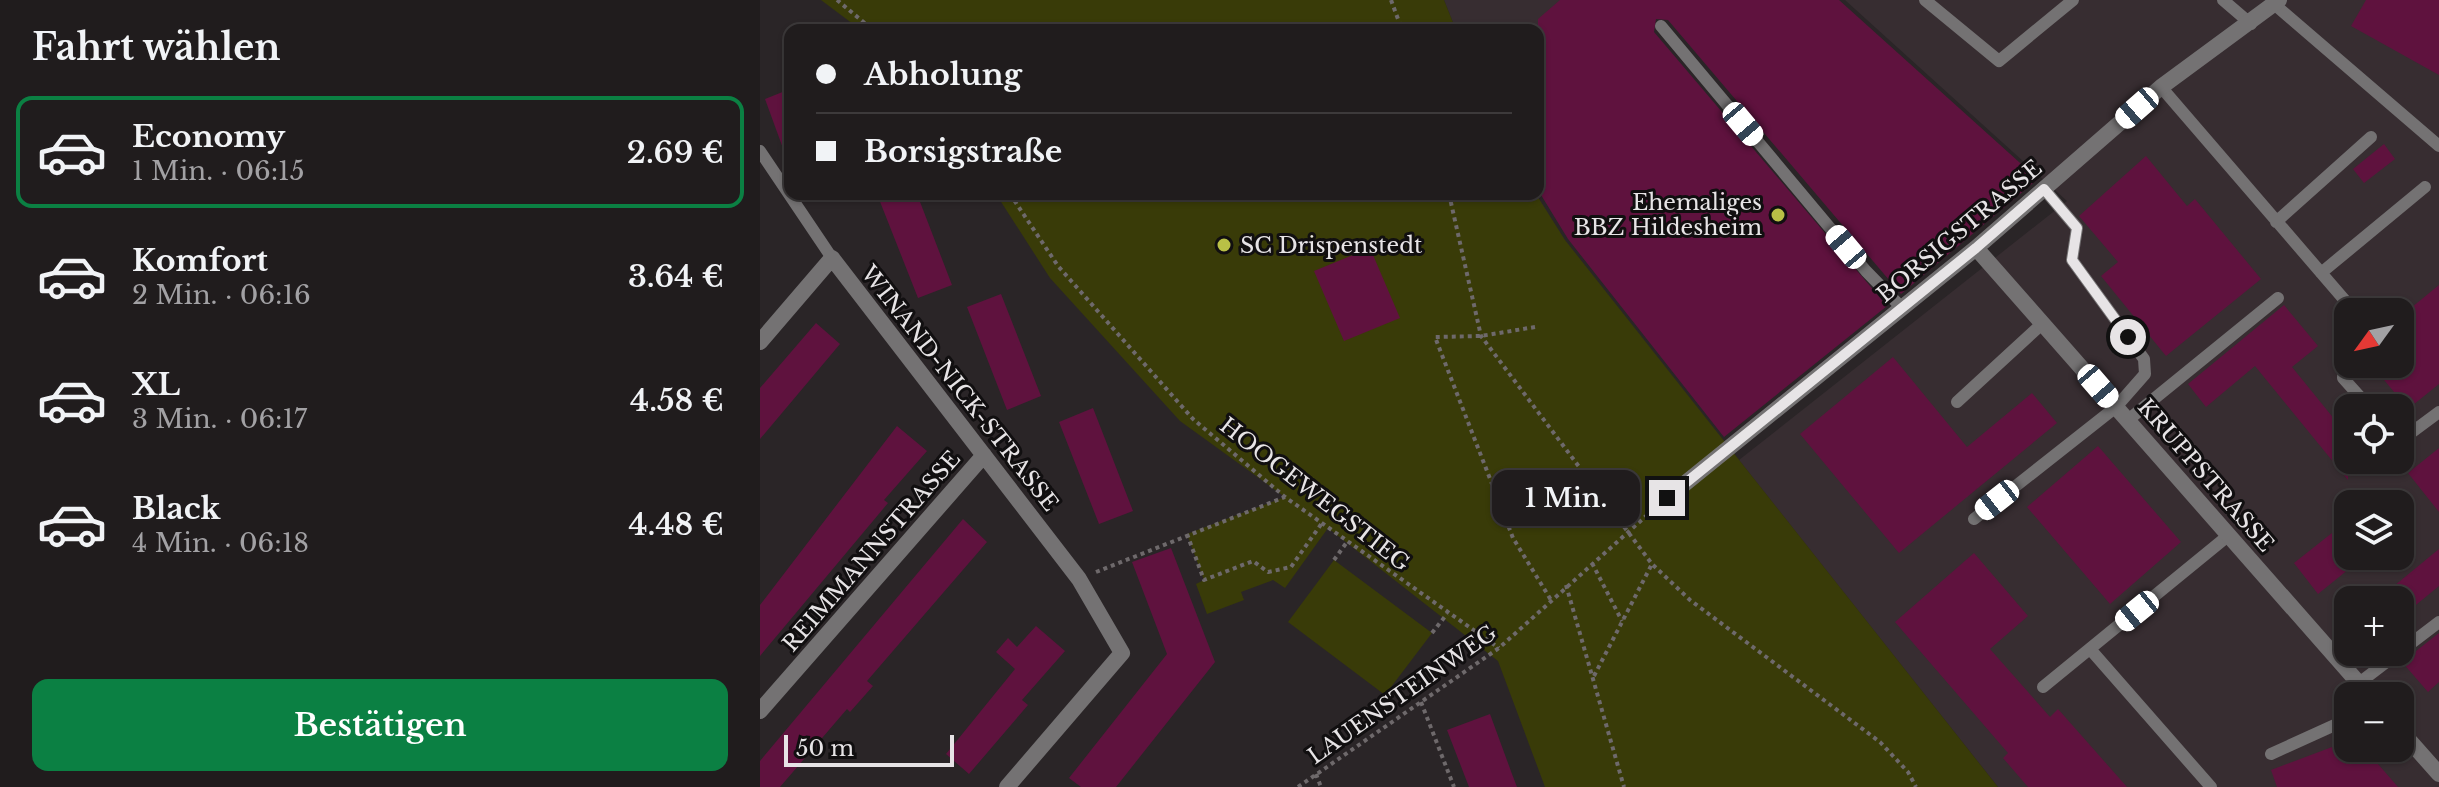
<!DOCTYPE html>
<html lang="de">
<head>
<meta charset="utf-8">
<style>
  body { margin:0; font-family:"Libre Baskerville",serif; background:#2d292a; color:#f1f3f6; height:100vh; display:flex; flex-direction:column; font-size:30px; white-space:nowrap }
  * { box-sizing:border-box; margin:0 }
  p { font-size:26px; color:#a2a1a4 }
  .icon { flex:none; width:44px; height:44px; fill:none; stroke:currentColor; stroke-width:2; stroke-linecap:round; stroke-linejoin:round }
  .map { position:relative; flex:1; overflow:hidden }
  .side { display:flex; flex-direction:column; background:#201c1d; width:760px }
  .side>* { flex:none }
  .top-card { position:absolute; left:24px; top:24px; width:760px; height:176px; border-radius:16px; box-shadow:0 2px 6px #0004,0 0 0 2px #3d3a3b; display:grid; align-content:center; height:176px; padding:0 32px; background:#201c1d }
  .needle { width:52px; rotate:237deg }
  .tools { position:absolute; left:1574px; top:298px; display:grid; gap:16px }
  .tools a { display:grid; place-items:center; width:80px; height:80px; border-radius:16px; background:#201c1d; box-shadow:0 2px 6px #0004,0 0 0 2px #3d3a3b; font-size:40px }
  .scale { position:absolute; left:24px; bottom:20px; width:170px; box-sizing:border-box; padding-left:8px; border:4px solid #e7e4e6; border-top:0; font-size:22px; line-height:28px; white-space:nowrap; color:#e7e4e6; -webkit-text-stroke:6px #110f10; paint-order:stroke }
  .end { position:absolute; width:36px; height:36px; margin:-18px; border:10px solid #e7e4e6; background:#111; box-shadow:0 0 0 4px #111 }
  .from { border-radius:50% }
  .bubble { position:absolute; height:56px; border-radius:16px; background:#201c1d; box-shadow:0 2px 6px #0004,0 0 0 2px #3d3a3b; font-size:26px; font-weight:600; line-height:56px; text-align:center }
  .car { position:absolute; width:24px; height:48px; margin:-24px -12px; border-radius:10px; box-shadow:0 0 6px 2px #0007; background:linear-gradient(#fff 24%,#345 0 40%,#fff 0 76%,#345 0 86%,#fff 0) }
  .top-card b { display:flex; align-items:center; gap:28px; height:76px; font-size:30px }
  .top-card b+b { border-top:2px solid #3d3a3b }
  .top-card i { width:20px; height:20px; background:#f1f3f6 }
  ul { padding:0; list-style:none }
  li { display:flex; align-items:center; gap:24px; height:112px; margin:0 16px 12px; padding:0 16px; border:4px solid transparent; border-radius:16px }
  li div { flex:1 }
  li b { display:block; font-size:30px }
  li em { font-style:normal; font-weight:600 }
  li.on { border-color:#0b8043 }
  li>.icon { width:72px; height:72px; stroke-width:1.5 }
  h2 { padding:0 32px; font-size:36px; line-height:96px }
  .primary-button { display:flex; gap:16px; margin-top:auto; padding:16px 32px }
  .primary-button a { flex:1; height:92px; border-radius:16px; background:#0b8043; color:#fff; font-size:32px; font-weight:600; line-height:92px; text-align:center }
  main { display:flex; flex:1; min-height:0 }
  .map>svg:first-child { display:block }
</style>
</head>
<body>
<main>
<section class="side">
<h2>Fahrt wählen</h2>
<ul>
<li class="on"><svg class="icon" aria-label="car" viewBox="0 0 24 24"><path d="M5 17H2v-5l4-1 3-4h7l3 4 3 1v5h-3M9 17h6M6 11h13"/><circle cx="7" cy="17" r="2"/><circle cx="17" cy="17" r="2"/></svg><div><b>Economy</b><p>1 Min. · 06:15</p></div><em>2.69 €</em></li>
<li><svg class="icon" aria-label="car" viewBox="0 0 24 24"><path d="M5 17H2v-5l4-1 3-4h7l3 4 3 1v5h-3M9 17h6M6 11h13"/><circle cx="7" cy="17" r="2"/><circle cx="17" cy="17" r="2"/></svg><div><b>Komfort</b><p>2 Min. · 06:16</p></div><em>3.64 €</em></li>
<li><svg class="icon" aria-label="car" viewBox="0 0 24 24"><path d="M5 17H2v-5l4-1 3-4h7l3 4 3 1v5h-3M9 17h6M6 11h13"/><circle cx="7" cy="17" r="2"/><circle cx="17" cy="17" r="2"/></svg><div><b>XL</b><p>3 Min. · 06:17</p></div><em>4.58 €</em></li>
<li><svg class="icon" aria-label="car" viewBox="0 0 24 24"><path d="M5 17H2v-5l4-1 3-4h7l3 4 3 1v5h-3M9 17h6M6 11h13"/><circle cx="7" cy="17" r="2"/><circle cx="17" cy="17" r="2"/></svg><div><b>Black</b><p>4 Min. · 06:18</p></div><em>4.48 €</em></li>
</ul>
<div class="primary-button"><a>Bestätigen</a></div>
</section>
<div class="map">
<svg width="1679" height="787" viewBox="0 0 1679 787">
  <rect width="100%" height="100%" fill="#2a2527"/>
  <path fill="#372d31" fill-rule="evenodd" d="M684 0H883L778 30H696Z
    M1085 0H1679V787H1238L979 460 1307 201ZM1588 312H1640V364H1588ZM1588 408H1640V460H1588ZM1588 504H1640V556H1588ZM1588 600H1640V652H1588ZM1588 696H1640V748H1588Z"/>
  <path fill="#393b08" d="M61 0H684L696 30H101Z
    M236 194H776L805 240 1238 787H785L738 661 568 528 525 588 513 580 481 592 484 600 447 614 436 584 444 580 427 534 525 497 420 421 290 278Z
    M574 560 672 633 625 695 528 622Z"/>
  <path fill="#5f123e" d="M800 0H1079L1278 179 1141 294 908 20 896 19 894 32 1127 306 964 437 808 239 778 190V19Z
    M1606 0H1679V75L1591 26Z
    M30 89V162H28L5 99Z
    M1624 144 1635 159 1604 183 1593 169Z
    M1386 156 1427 206 1435 199 1501 279 1406 356 1341 276 1358 262 1319 216Z
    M117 194H157L192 285 158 298Z
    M610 248 640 318 584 341 554 271Z
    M1679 285V384L1648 409 1611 364H1640V317Z
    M241 294 281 396 247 410 207 307Z
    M1524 305 1558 346 1532 367 1588 436V480L1495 366 1446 407 1428 384Z
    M56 323 80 344 0 439V388Z
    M1133 357 1207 447 1272 393 1297 423 1139 553 1040 434Z
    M333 408 373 511 339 524 299 422Z
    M137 426 167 451 124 500 128 503 0 656V605Z
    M1338 446 1421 542 1350 604 1267 507Z
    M1679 448V512L1648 473Z
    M203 519 227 542 107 681 113 686 90 712 87 709 20 787H0V761Z
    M1577 529 1588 543V556H1605L1558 594 1534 563Z
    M411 548 455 662 356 787H321L309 778 407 654 372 562Z
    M1679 549V586L1640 618V600H1617Z
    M1214 553 1268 616 1230 649 1290 717 1298 709 1367 787H1268L1243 758 1248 753 1135 622Z
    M276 626 305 651 262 700 268 705 209 774 186 754 255 669 236 652 248 638 257 647Z
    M1679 633V682L1668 692 1642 662Z
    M730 714 752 774 757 787H709L687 730Z
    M1588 741V748H1604L1638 787H1517L1511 770Z"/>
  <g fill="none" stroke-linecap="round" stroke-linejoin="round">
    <path stroke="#6e696b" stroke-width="4" stroke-dasharray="4 4" stroke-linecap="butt" d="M77 0 113 30
      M631 0 642 30
      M250 194 298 266 433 419 525 497 739 648
      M689 194 721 336 892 564 930 600 1120 742 1148 772 1156 787
      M775 327 721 336 675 337 753 538 791 600
      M427 534 444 580 493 561 508 572 531 567 562 523
      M574 560 587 542
      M832 563 862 621
      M336 572 525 497
      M806 585 864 787
      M672 633 687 614
      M834 676 892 564
      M661 702 694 787
      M556 774 561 787
      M538 787 739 648 895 508"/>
    <path stroke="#747273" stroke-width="12" d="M1165 0 1239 61 1313 0
      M1463 0 1491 24
      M1514 4 1679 146
      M901 26 1106 271 1142 308
      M1401 87 1588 304 1583 378 1610 408
      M0 151 72 258
      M1516 222 1611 137
      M1561 273 1665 187
      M1197 402 1283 323
      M1368 420 1518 298
      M1640 441 1679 412
      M1214 519 1356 407 1385 374 1384 359 1312 260 1317 228 1284 189
      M1330 649 1451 787
      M1599 683 1679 622
      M1283 687 1469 535
      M1511 754 1588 719"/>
    <path stroke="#747273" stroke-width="16" d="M1216 248 1610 696
      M0 342 72 258 319 579 362 653 247 787
      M907 498 1216 248 1401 87 1519 0
      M0 711 224 455
      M1640 730 1679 774"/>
  </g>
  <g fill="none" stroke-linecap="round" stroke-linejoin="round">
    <path stroke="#e7e4e6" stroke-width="10" d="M907 498 1216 248 1284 189 1317 228 1312 260 1368 337"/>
  </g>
  <g fill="#b9c046" stroke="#110f10" stroke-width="3">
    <circle cx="1018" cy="215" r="8"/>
    <circle cx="464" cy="245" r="8"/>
  </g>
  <g text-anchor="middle" stroke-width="6" stroke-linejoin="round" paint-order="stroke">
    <g font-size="22" fill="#e7e4e6" stroke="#110f10" text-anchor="end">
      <text x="1002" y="210">Ehemaliges<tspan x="1002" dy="25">BBZ Hildesheim</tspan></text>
      <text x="480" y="253" text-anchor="start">SC Drispenstedt</text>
    </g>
    <g font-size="22" fill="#e7e4e6" stroke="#110f10">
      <text transform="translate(1199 231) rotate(-40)" y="8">BORSIGSTRASSE</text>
      <text transform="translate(200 388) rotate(52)" y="8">WINAND-NICK-STRASSE</text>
      <text transform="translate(1446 475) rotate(49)" y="8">KRUPPSTRASSE</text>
      <text transform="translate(555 494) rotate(38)" y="8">HOOGEWEGSTIEG</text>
      <text transform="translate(111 551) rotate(-49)" y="8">REIMMANNSTRASSE</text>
      <text transform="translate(642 694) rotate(-35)" y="8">LAUENSTEINWEG</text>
    </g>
  </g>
</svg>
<div class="tools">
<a><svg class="needle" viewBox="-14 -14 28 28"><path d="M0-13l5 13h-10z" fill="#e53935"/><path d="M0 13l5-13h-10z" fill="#a2a1a4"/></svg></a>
<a><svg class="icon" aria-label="locate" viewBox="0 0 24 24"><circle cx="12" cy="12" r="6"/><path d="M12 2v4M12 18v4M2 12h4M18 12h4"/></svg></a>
<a><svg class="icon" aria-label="layers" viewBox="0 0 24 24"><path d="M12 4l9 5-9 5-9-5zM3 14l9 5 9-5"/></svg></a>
<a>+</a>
<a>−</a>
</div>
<div class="scale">50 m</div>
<i class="end from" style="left:1368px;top:337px"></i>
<i class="end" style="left:907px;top:498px"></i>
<div class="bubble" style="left:732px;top:470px;width:148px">1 Min.</div>
<i class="car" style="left:1377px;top:108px;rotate:229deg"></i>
<i class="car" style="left:983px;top:124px;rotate:140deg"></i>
<i class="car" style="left:1086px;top:247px;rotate:320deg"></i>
<i class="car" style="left:1338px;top:386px;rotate:139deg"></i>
<i class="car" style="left:1237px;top:500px;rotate:232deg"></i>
<i class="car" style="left:1377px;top:611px;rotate:231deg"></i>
<div class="top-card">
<b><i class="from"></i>Abholung</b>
<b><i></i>Borsigstraße</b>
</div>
</div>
</main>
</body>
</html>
